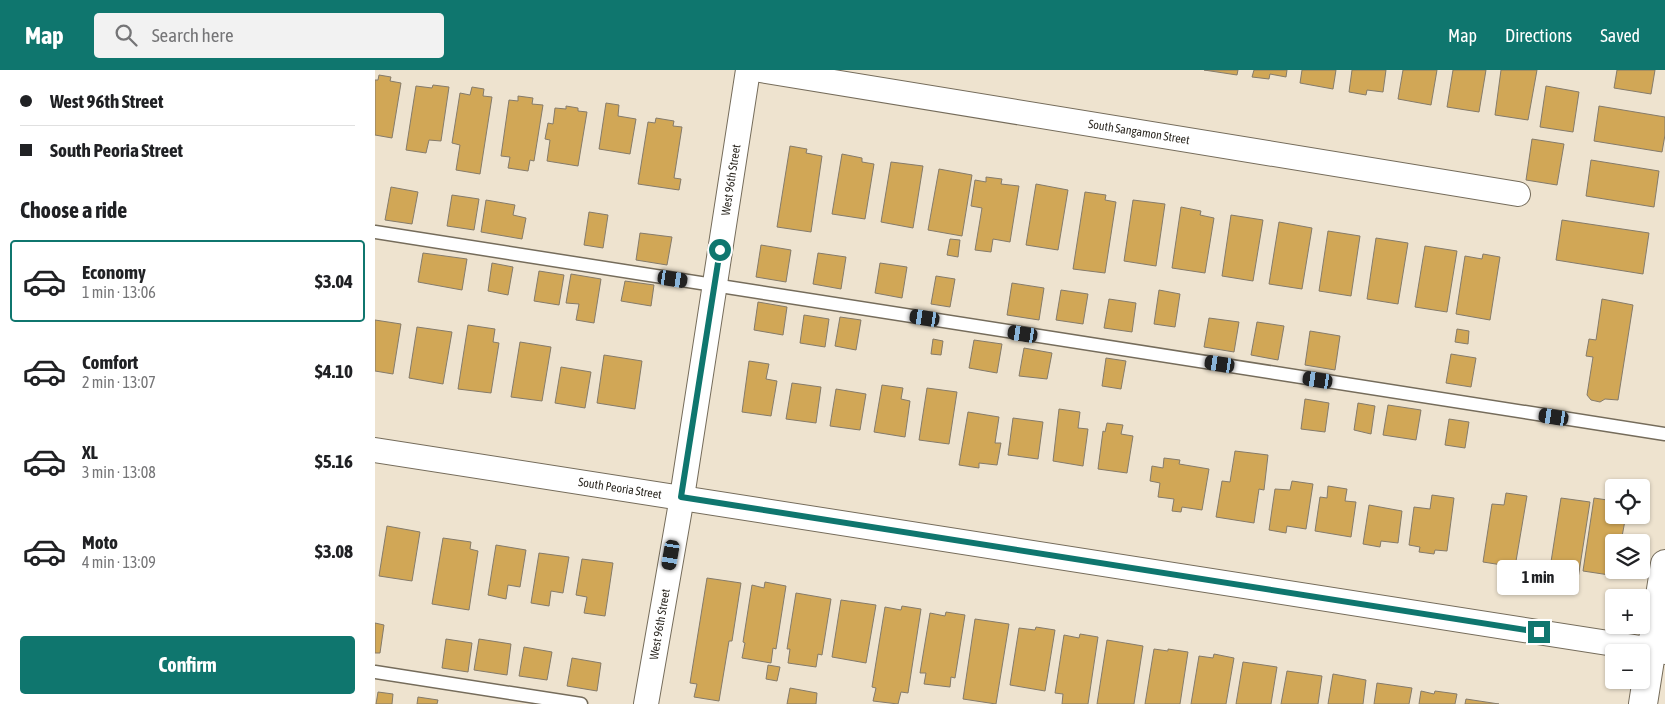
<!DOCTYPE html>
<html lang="en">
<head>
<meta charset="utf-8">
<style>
  body { margin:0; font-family:"Asap Condensed",sans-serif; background:#f2f2f2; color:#202124; height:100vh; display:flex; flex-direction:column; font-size:19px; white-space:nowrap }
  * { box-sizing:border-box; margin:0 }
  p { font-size:16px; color:#757577 }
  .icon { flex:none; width:28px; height:28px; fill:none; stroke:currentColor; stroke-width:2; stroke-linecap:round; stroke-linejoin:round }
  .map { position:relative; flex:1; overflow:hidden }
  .drawer { display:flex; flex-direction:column; background:#fff; width:375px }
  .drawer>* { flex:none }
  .guide { display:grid; align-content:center; height:110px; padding:0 20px; background:#fff }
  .tools { position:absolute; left:1230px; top:409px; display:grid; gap:10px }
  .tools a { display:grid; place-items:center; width:45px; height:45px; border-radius:5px; background:#fff; box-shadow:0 1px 4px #0004; font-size:25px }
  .end { position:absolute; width:22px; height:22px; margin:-11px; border:6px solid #0f766e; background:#fff; box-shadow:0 0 0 2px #fff }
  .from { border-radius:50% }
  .bubble { position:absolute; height:35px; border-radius:5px; background:#fff; box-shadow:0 1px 4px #0004; font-size:16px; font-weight:700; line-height:35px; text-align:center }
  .car { position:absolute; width:15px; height:30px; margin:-15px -8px; border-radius:6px; box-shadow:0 0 4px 1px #0007; background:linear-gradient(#222 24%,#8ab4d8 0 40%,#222 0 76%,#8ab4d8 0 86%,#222 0) }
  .guide b { display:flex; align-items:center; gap:18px; height:48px; font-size:19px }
  .guide b+b { border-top:1px solid #e0e0e0 }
  .guide i { width:12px; height:12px; background:#202124 }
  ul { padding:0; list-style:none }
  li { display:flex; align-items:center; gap:15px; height:82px; margin:0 10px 8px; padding:0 10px; border:2px solid transparent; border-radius:5px }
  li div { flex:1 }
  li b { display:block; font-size:19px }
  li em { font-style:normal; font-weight:700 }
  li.selected { border-color:#0f766e }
  li>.icon { width:45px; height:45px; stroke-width:1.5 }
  h2 { padding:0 20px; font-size:22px; line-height:60px }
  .button { display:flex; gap:10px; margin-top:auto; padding:10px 20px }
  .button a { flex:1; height:58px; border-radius:5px; background:#0f766e; color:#fff; font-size:20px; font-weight:700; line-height:58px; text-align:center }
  header { display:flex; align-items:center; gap:30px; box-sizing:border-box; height:70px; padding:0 25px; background:#0f766e; color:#fff }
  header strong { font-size:24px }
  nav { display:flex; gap:28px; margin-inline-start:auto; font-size:18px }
  .search { width:350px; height:45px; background:#f2f2f2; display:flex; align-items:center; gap:12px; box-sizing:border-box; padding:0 18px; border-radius:5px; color:#757577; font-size:19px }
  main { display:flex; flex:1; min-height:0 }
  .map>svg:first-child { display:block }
</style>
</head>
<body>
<header>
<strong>Map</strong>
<div class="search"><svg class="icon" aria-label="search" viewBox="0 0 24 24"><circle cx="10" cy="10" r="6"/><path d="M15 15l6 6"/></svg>Search here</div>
<nav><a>Map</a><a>Directions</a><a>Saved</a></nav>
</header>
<main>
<section class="drawer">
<div class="guide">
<b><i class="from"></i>West 96th Street</b>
<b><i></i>South Peoria Street</b>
</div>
<h2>Choose a ride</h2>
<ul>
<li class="selected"><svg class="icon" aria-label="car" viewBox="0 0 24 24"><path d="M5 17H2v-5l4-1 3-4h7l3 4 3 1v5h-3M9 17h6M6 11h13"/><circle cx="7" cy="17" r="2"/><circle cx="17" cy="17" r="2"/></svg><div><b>Economy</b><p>1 min · 13:06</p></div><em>$3.04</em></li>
<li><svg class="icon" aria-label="car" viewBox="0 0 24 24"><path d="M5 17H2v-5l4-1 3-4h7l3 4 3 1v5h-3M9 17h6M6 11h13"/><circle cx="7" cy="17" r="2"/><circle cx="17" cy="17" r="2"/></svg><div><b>Comfort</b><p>2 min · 13:07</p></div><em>$4.10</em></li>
<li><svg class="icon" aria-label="car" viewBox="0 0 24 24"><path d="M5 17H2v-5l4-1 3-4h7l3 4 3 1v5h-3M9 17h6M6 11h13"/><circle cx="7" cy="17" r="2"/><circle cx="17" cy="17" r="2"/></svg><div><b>XL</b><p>3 min · 13:08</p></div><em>$5.16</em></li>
<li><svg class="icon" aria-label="car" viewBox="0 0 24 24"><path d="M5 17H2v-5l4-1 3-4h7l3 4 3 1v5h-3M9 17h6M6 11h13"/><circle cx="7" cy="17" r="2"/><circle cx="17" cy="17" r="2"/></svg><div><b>Moto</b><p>4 min · 13:09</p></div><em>$3.08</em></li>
</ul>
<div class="button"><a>Confirm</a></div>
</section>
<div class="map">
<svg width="1290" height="634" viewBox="0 0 1290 634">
  <rect width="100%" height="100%" fill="#eee3cf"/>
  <path fill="#d1a756" stroke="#857b6a" d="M829 0H863L862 5Z
    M879 0H912L911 7 895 4 894 9 877 7Z
    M927 0H961L958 19 925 13Z
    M977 0H1011L1008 22 992 20 991 25 974 22Z
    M1028 0H1062L1056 35 1023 29Z
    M1078 0H1111L1104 42 1072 37Z
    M1126 0H1162L1153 50 1120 45Z
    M1242 0H1280L1276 24 1239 18Z
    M4 5 16 7 15 11 26 13 17 68 0 65V10H3Z
    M58 15 74 17 66 71 54 70 51 83 31 80 41 16 57 18Z
    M1171 16 1204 22 1198 62 1165 57Z
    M97 17 109 19 108 26 117 27 105 104 81 100 85 75 77 73 85 23 95 25Z
    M143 26 158 28 157 34 168 35 159 91 155 90 153 101 133 98 135 87 126 86 134 30 143 31Z
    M231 33 244 35 243 46 261 49 255 84 224 79Z
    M191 36 203 38V41L212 42 203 96 172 91 175 70 170 69 173 53 178 54 180 38 191 39Z
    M1224 36 1290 47V65L1287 82 1219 71Z
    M281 48 299 51 298 56 307 57 299 108 306 109 304 120 263 114 273 52 280 53Z
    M1157 69 1189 74 1182 115 1151 110Z
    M415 76 432 79 431 83 447 86 436 162 402 157Z
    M467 84 487 88V92L499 94 490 149 457 144Z
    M1216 90 1284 101 1279 137 1211 126Z
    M516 92 548 96 538 158 506 152Z
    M564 99 597 105 587 166 553 160Z
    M611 107 627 109 626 114 644 116 635 172 618 169 616 182 600 180 607 138 596 136 600 110 611 112Z
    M661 114 693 120 683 180 651 175Z
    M16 117 43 122 37 154 10 150Z
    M710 122 731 125 730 130 741 132 730 203 698 199Z
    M77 125 104 129 99 160 72 156Z
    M111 130 140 135 138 145 151 148 147 169 106 162Z
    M758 130 790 134 781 196 749 191Z
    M806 137 826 141 825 145 839 148 830 203 797 198Z
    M214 142 233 145 228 178 209 175Z
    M856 145 888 150 878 211 847 206Z
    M1187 150 1274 163 1268 204 1181 190Z
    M904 152 937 158 927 219 894 214Z
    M953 161 985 166 976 226 944 221Z
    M265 163 297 167 292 195 261 190Z
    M1001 168 1033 173 1023 234 992 229Z
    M575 169 585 170 583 187 572 185Z
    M386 175 416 180 411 212 381 207Z
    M1050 176 1082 181 1072 242 1040 237Z
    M48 183 92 189 87 220 43 212Z
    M443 183 471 187 466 219 438 214Z
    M1108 184 1125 187 1115 250 1081 244 1090 186 1107 189Z
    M117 193 138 197 133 225 113 221Z
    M505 193 532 197 527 228 500 223Z
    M164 201 189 205 184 235 159 231Z
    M196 204 226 209 219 253 201 250 204 234 191 233Z
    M561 206 580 209 575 237 556 234Z
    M250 211 279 215 276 236 246 231Z
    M637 213 669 218 664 250 632 245Z
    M686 220 713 224 708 254 681 250Z
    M784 220 805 224 800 257 779 254Z
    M734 229 761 233 757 262 729 258Z
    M1227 229 1258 235 1243 330 1230 329 1225 332 1216 330 1212 325 1218 287 1211 286 1214 269 1221 270Z
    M383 232 412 237 408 265 379 260Z
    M429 245 454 249 450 277 425 273Z
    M465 247 486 250 481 280 460 276Z
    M834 248 864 252 859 282 829 277Z
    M0 250 26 254 18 304 0 301Z
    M882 252 909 256 903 290 876 285Z
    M93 255 120 259 118 272 124 273 116 323 83 319Z
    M42 257 77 262 68 314 34 308Z
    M1082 259 1094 261 1093 274 1080 272Z
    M935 261 965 266 960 300 930 295Z
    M558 269 568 271 566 285 556 284Z
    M599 270 627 274 622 303 594 298Z
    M145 272 176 277 167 331 136 327Z
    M649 278 677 283 672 309 644 306Z
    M1076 284 1101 288 1096 317 1071 313Z
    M229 285 267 291 260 339 222 333Z
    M731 288 751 291 746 319 727 316Z
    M374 291 394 294 391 309 402 311 396 346 367 342Z
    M186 297 216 302 210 338 180 333Z
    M417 313 446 317 441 353 411 349Z
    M507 315 528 318 526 329 535 331 530 367 499 362Z
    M552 318 582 322 574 374 544 370Z
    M461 319 491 324 485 360 455 356Z
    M930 329 954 333 950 362 926 359Z
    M983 333 1000 336 996 364 979 360Z
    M1013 335 1046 340 1041 370 1008 365Z
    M684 339 705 342 703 358 713 359 708 396 678 391Z
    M593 342 624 347 620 373H626L622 395 604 393V398L584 395Z
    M638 348 668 352 663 389 633 385Z
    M1074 349 1094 352 1090 378 1070 375Z
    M732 353 748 355 746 364 758 366 752 403 723 399 728 361 730 362Z
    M860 381 893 385 889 420 884 419 879 453 841 447 847 411 855 412Z
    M789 388 805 390 804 394 834 399 827 440 807 437 806 442 797 441 799 429 783 427 785 413 775 411 777 396 788 398Z
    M917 411 938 414 931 459 912 456 911 463 894 460 900 419 915 420Z
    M953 416 972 419 970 431 981 432 976 467 940 461 945 427 952 428Z
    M1131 423 1152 426 1140 497 1108 492 1117 434 1129 435Z
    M1057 425 1079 428 1072 481 1060 480 1059 484 1044 482 1045 477 1034 475 1039 437 1055 439Z
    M1186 428 1215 432 1202 515 1173 511Z
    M1219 428 1239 431V445H1251L1246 472H1239V500H1242L1241 506 1208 501Z
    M994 435 1027 441 1023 473 1006 471 1005 477 988 474Z
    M12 456 45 462 37 511 4 506Z
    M68 468 96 472 95 479 103 481 94 540 57 534Z
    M121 475 151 480 145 517 133 515 131 529 113 525Z
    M164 483 194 487 188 523 176 521 174 536 156 533Z
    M207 489 238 493 230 546 209 543 212 527 201 525Z
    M332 508 366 513 357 571H354L344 631 319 627 322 614 315 613Z
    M390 512 411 516 401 579 398 578 396 593 367 588 370 573 368 572 377 515 389 518Z
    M421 523 456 529 447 585 443 584 441 597 413 593 415 579H412Z
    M466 530 501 535 491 593 457 587Z
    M527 536 546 539 533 623 526 622 523 634 498 631 501 618 497 617 510 537 526 540Z
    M571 542 590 545 580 608 576 607 575 617 549 614 551 603H545L555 543 570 546Z
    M600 549 634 554 621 634 588 629Z
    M0 553 9 555 5 583H0Z
    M661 557 680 560 670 621 635 615 644 558 660 560Z
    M705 564 723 567 713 634H687L688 624 680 623 689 565 704 568Z
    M71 569 97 573 93 602 67 598Z
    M104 569 136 574 132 605 99 600Z
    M732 570 768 576 759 634H722Z
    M149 577 177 582 172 610 144 606Z
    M779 579 793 581V579L813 582 805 634H770Z
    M839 584 859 588 851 634H816L824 586 838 588Z
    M197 588 226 593 222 621 192 616Z
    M868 592 902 597 896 634H861Z
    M393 595 405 597 402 611 391 609Z
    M912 601 947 606 943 634H906Z
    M958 604 991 610 988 634H953Z
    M1002 613 1037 618 1034 634H999Z
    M415 618 442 623 441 634H412Z
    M1046 621 1059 624 1060 621 1082 624 1080 634H1044Z
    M3 622 18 624 17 634H1Z
    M43 627 63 630 62 634H42Z
    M1091 629 1124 634H1090Z"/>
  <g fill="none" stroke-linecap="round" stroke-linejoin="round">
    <defs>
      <path id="lane" d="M0 162 1290 364
        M0 602 206 634"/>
      <g id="street">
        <path id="s1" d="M385 0 1143 124"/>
        <path id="s2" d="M0 380 1290 582"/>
        <path id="s3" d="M271 634 307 427 373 0"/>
      </g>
      <path id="primary" d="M1268 634 1290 494"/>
    </defs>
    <use href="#lane" stroke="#756c5b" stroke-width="15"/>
    <use href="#street" stroke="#756c5b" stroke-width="26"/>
    <use href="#primary" stroke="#756c5b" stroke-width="30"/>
    <use href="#lane" stroke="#fff" stroke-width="12"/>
    <use href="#street" stroke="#fff" stroke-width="24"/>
    <use href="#primary" stroke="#fff" stroke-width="28"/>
  </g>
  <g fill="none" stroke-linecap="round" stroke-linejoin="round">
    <path stroke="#0f766e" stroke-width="6" d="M345 180 306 427 1164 562"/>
  </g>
  <g text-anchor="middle" stroke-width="5" stroke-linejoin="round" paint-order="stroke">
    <g font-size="12" fill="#2d2922" stroke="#fff">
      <text dy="4" stroke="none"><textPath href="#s1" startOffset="384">South Sangamon Street</textPath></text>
      <text dy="4" stroke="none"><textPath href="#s3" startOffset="531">West 96th Street</textPath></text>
      <text dy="4" stroke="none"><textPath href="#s2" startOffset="248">South Peoria Street</textPath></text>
      <text dy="4" stroke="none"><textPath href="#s3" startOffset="81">West 96th Street</textPath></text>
    </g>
  </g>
</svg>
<div class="tools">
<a><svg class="icon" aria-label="locate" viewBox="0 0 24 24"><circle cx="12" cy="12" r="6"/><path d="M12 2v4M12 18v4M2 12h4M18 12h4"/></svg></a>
<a><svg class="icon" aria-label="layers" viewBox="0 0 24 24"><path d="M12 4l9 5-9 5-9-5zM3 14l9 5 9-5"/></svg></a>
<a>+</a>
<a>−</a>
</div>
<i class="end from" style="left:345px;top:180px"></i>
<i class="end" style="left:1164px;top:562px"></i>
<div class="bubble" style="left:1122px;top:490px;width:82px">1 min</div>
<i class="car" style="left:298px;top:209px;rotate:99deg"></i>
<i class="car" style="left:550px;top:248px;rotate:279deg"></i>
<i class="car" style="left:648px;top:264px;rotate:279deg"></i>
<i class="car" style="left:845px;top:294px;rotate:279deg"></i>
<i class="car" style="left:943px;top:310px;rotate:279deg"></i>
<i class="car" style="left:1179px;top:347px;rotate:279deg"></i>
<i class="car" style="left:296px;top:485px;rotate:190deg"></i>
</div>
</main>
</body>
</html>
